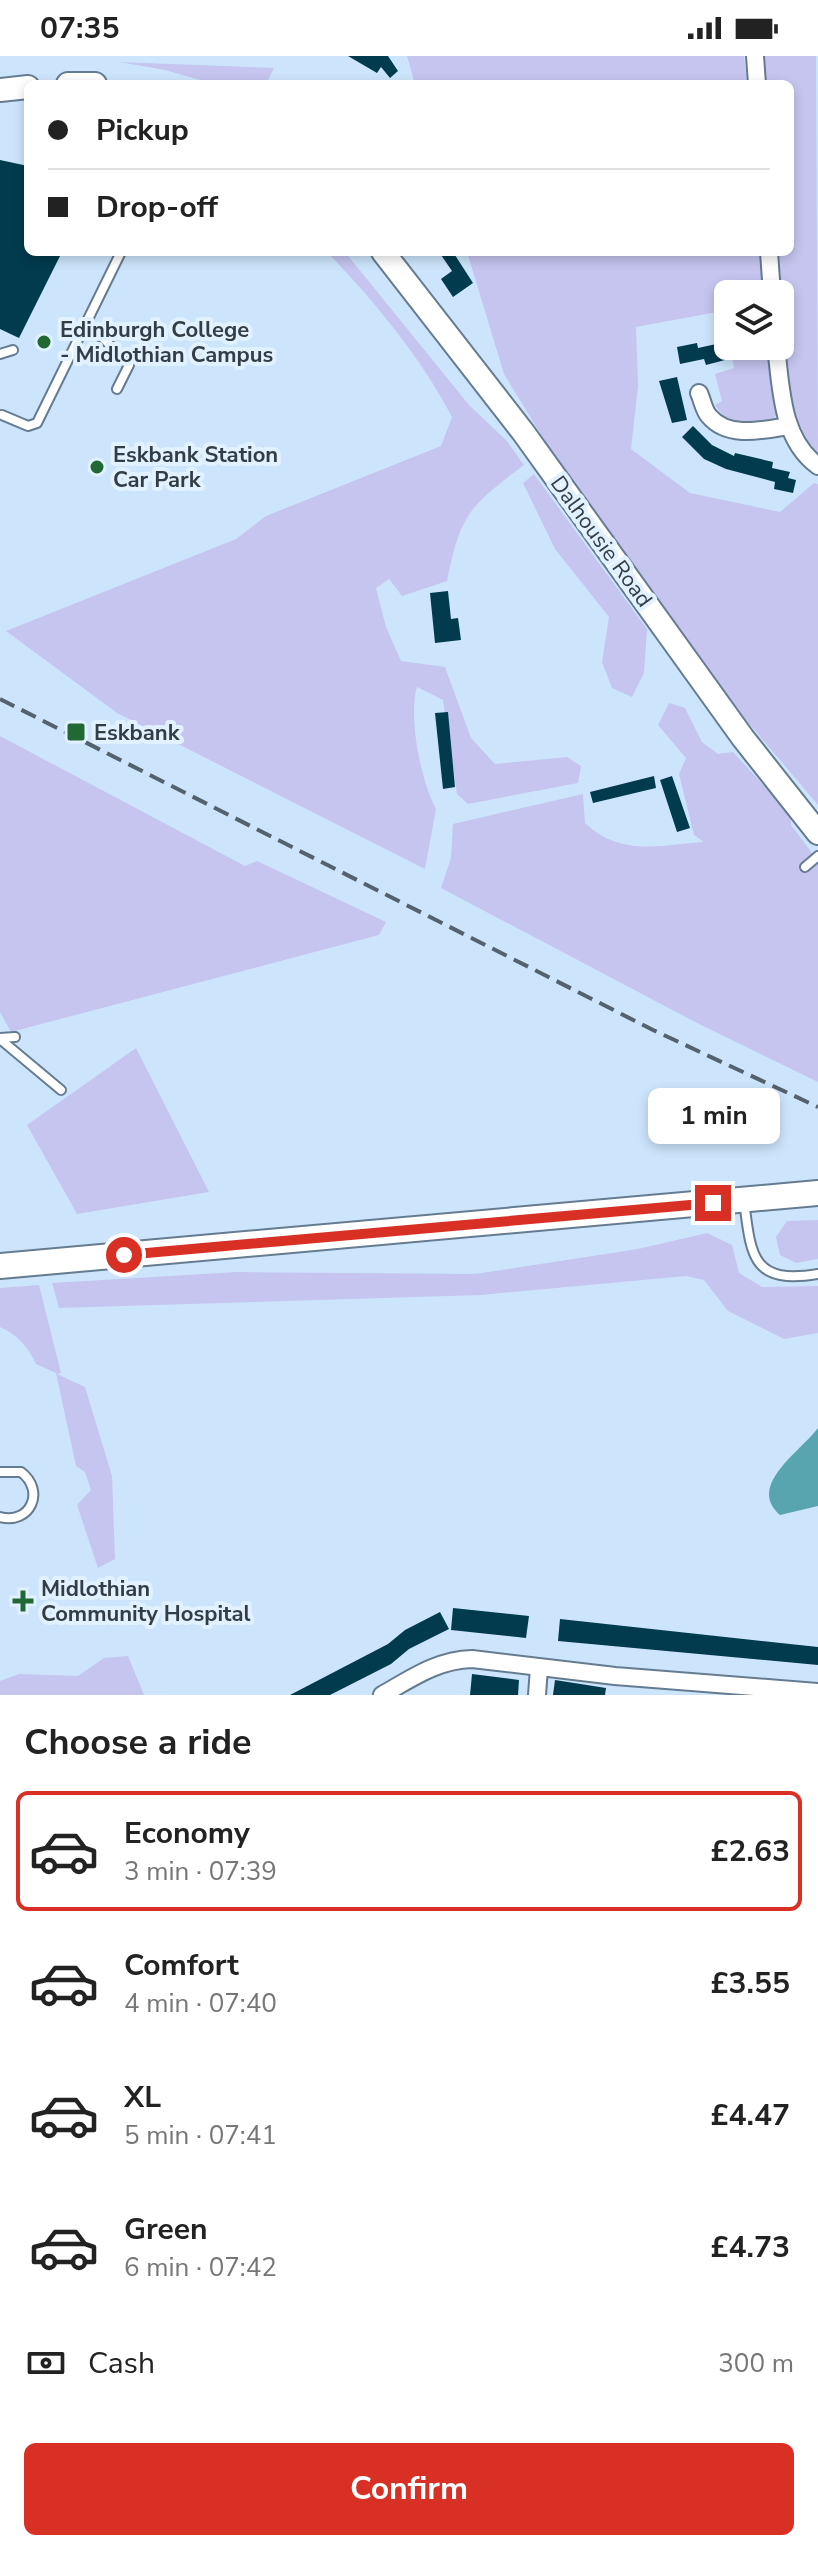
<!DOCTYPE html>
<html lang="en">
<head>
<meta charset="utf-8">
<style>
  body { margin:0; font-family:"Nunito Sans",sans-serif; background:#f6f6f6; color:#222; height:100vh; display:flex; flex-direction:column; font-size:30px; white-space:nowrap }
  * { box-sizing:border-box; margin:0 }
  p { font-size:26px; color:#767676 }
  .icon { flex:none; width:44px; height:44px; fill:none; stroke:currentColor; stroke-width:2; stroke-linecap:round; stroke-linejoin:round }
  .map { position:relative; height:1639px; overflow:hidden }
  .panel { display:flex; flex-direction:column; background:#fff; flex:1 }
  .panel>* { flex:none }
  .hud { position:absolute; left:24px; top:24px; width:770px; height:176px; border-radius:12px; box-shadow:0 4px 12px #0003; display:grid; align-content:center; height:176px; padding:0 24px; background:#fff }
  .fabs { position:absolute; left:714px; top:224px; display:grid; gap:16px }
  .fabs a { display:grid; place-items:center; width:80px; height:80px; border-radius:12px; background:#fff; box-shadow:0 4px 12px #0003; font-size:40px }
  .end { position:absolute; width:36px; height:36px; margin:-18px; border:10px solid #d93025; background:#fff; box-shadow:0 0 0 4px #fff }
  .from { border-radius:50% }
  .bubble { position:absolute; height:56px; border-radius:12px; background:#fff; box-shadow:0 4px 12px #0003; font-size:26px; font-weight:700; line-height:56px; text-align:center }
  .hud b { display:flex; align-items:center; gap:28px; height:76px; font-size:30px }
  .hud b+b { border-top:2px solid #e0e0e0 }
  .hud i { width:20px; height:20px; background:#222 }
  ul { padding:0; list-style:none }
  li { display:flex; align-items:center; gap:24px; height:120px; margin:0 16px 12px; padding:0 8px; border:4px solid transparent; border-radius:12px }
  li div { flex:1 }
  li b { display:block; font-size:30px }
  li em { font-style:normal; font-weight:700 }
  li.selected { border-color:#d93025 }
  li>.icon { width:72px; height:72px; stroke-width:1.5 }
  h2 { padding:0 24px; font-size:36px; line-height:96px }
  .pay { display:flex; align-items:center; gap:20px; height:88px; padding:0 24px; font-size:30px }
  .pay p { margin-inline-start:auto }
  .primary-button { display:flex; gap:16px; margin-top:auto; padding:16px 24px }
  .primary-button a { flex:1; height:92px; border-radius:12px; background:#d93025; color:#fff; font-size:32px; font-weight:700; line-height:92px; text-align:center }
  .status { display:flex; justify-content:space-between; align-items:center; height:56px; padding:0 40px; background:#fff; direction:ltr }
  .status svg { height:22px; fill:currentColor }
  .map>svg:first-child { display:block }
</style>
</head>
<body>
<div class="status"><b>07:35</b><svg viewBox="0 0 49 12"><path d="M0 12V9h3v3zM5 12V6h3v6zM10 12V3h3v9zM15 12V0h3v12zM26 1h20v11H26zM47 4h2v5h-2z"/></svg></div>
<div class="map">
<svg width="818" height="1639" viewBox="0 0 818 1639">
  <rect width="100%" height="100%" fill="#cde5fc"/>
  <path fill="#c5c5f0" d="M407 0H744L747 28H415Z
    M762 0H816L818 397C779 357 783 252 779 196H790V28H765Z
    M119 6 274 12 266 28H214L165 14Z
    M327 196H345L469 349 507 385 524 409C470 450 461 456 447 525L402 540 389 523 376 532 386 571 401 605 445 611 471 682 495 708 567 701 581 710 578 727 468 748 457 738 443 644 417 631C408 662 421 725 436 753L425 813 117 657 6 575 236 483 266 460 441 390 452 361C420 300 375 246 327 196Z
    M467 196H763L767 238H728V280L723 255 636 271 638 330 631 393 690 437 780 456 814 427 818 428V749L746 664 610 492 504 318Z
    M730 290H772L778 355 774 364C745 369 733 376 715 349L722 345 715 318 734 312Z
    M534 418 647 573 644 617 632 641 612 632 602 606 609 561 555 493 523 427Z
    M669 647 685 652 702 686 718 698 733 696 791 759V769L818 805V1026L697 967 441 832 451 802 453 768 583 738 585 767C622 801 658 789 704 786L694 779 679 718 686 702 658 669Z
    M0 680 245 810 257 805 386 866 379 879 11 976 0 956Z
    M136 992 209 1136 77 1158 27 1069Z
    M818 1164V1203L796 1207 780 1199 776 1181 787 1165Z
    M707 1177 732 1189 739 1217 762 1231 818 1230V1277L784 1283 728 1255 704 1224 686 1220 481 1239 59 1252 52 1227 237 1216 475 1218 638 1193Z
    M39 1229 61 1317 57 1318 85 1331 112 1420 115 1503 98 1512 77 1449 91 1434 85 1416 76 1410 56 1317 36 1308C28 1291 18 1279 0 1271V1232Z
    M128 1600 144 1639H0V1625L19 1618 78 1620 104 1602Z"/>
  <path fill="#58a5b0" d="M818 1372V1450L780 1459C746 1430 800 1396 818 1372Z"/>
  <path fill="#023b4e" d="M348 0H388L398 15 390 22 381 11 377 17Z
    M0 104 28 110V196H62L19 282 0 273Z
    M439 196H453L473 227 453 241 441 223 452 215Z
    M697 287 698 292 721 287 725 304 706 309 704 303 680 308 677 291Z
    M677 321 687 364 672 367 659 325Z
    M693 370 712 389 734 400 735 397 773 406 772 412 790 416 788 422 796 424 793 437 774 433 775 426 726 413 704 403 682 381Z
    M448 535 451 563 458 562 461 584 435 587 430 537Z
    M448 656 455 731 443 733 435 657Z
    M654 720 656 732 593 747 590 736Z
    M672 720 690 772 677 776 660 724Z
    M453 1552 529 1560 526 1582 451 1574Z
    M440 1556 449 1573 409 1593 391 1608 330 1639H290L388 1588 405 1574Z
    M560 1563 818 1591V1609L558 1585Z
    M472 1618 519 1624 518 1639H470Z
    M555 1624 606 1632 605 1639H553Z"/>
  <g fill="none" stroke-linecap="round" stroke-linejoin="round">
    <defs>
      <path id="service" d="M84 273 102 281 129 309 117 333
        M0 298 13 294
        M2 359 28 370 37 367 121 196
        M805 811 818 800
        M0 982 15 981
        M0 983 61 1034
        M744 1145C751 1200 752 1229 818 1218
        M0 1416H21C46 1435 30 1469 0 1461"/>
      <path id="minor" d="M755 0 757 28
        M769 196 772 238
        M776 290C781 331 781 383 818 410
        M699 337C702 343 704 355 709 360 728 383 763 374 788 370
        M382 1639C412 1622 437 1604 472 1603L615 1620 818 1636
        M537 1639 539 1612"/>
      <path id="secondary" d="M68 28H95
        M0 34 28 31
        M383 196 523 376 743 682 818 777"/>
      <path id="primary" d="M0 1210 818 1137"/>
    </defs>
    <use href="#service" stroke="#657b90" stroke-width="12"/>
    <use href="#minor" stroke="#657b90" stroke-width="20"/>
    <use href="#secondary" stroke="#657b90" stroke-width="26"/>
    <use href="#primary" stroke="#657b90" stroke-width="28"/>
    <use href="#service" stroke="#fff" stroke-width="8"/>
    <use href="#minor" stroke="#fff" stroke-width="16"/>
    <use href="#secondary" stroke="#fff" stroke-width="22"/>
    <use href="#primary" stroke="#fff" stroke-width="24"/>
    <path stroke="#54616e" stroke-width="4" stroke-dasharray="16 8" stroke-linecap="butt" d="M0 643 653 974 818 1051"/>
  </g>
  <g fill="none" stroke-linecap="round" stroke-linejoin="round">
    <path stroke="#d93025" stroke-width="10" d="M124 1199 713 1147"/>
  </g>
  <g fill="#216834" stroke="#e2f1ff" stroke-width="3">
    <circle cx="44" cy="286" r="8"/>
    <circle cx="97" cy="411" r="8"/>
    <rect x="66" y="666" width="20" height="20" rx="4"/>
    <path d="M19 1533h8v8h8v8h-8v8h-8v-8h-8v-8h8z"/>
  </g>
  <g text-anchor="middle" stroke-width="8" stroke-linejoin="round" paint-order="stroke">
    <g font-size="22" font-weight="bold" fill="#333d46" stroke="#e2f1ff" text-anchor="start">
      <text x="60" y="281">Edinburgh College<tspan x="60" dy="25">- Midlothian Campus</tspan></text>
      <text x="113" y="406">Eskbank Station<tspan x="113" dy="25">Car Park</tspan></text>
      <text x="94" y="684">Eskbank</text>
      <text x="41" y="1540">Midlothian<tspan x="41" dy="25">Community Hospital</tspan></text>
    </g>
    <g font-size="22" fill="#333d46" stroke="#e2f1ff">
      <text transform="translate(602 485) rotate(54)" y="8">Dalhousie Road</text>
    </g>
  </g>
</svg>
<div class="fabs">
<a><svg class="icon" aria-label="layers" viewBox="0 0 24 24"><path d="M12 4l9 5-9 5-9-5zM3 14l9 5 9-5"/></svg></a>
</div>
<i class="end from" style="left:124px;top:1199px"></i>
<i class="end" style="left:713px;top:1147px"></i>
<div class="bubble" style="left:648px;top:1032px;width:132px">1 min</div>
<div class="hud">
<b><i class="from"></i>Pickup</b>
<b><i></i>Drop-off</b>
</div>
</div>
<section class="panel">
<h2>Choose a ride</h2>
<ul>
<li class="selected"><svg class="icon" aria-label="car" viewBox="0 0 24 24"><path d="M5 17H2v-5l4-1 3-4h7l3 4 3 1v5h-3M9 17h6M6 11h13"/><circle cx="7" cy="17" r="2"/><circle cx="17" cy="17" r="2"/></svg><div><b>Economy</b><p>3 min · 07:39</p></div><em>£2.63</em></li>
<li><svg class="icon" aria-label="car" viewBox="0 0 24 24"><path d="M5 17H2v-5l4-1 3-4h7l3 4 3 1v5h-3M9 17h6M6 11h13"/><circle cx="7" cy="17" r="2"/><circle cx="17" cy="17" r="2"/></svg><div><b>Comfort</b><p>4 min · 07:40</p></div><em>£3.55</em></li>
<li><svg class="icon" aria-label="car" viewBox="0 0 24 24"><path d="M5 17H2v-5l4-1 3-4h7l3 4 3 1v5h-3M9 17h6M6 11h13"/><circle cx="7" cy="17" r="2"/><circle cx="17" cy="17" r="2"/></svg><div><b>XL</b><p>5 min · 07:41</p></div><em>£4.47</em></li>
<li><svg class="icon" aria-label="car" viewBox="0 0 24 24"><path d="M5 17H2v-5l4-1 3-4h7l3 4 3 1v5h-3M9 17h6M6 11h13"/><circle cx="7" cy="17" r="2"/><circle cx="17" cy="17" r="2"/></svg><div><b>Green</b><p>6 min · 07:42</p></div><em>£4.73</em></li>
</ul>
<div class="pay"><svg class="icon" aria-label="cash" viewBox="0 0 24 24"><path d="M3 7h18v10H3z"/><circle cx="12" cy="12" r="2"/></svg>Cash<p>300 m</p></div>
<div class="primary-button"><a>Confirm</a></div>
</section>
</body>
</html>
